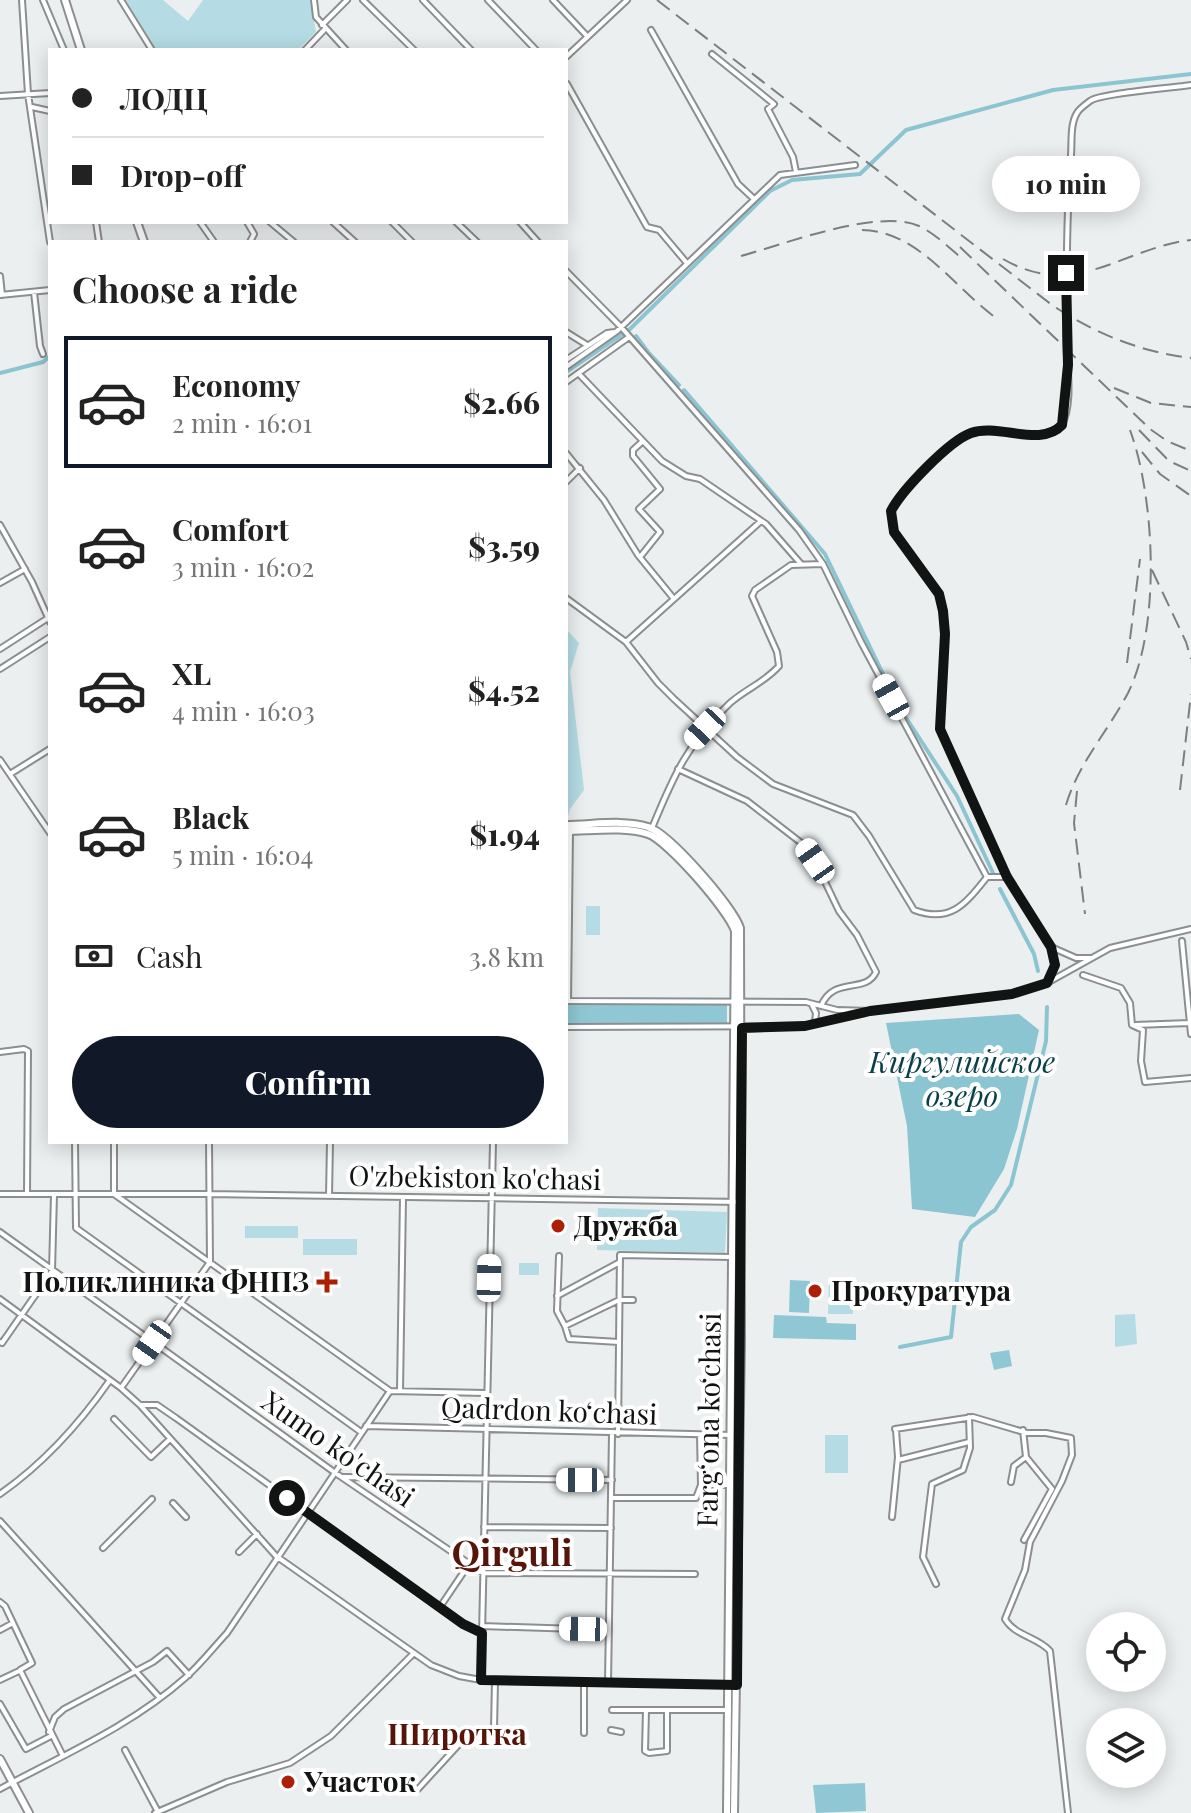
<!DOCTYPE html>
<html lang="en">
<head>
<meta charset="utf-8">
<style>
  body { margin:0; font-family:"Playfair Display",serif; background:#f6f6f6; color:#222; height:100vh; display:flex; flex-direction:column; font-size:30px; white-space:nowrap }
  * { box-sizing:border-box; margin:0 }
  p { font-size:26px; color:#767676 }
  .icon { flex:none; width:44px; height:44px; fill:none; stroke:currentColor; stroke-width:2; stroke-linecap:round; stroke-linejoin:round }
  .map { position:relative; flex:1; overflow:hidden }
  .details { position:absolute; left:48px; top:240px; width:520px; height:904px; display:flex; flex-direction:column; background:#fff; border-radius:0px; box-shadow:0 4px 20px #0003 }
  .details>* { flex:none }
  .guide { position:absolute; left:48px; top:48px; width:520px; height:176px; border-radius:0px; box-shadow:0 4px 20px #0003; display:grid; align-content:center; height:176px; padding:0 24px; background:#fff }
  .fabs { position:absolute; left:1086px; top:1612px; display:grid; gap:16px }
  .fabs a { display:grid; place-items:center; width:80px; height:80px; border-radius:50%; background:#fff; box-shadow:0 4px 20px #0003; font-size:40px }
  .end { position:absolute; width:36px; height:36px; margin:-18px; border:10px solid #121313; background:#fff; box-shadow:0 0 0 4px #fff }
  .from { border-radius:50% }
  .bubble { position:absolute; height:56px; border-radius:28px; background:#fff; box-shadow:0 4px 20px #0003; font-size:26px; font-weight:800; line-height:56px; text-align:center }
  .car { position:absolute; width:24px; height:48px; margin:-24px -12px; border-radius:10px; box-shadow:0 0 6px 2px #0007; background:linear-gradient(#fff 24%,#345 0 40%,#fff 0 76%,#345 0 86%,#fff 0) }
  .guide b { display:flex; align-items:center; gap:28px; height:76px; font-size:30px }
  .guide b+b { border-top:2px solid #e0e0e0 }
  .guide i { width:20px; height:20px; background:#222 }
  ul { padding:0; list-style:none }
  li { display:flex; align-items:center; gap:24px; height:132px; margin:0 16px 12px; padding:0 8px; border:4px solid transparent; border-radius:0px }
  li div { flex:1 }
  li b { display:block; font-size:30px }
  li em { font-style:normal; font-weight:800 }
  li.selected { border-color:#111827 }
  li>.icon { width:72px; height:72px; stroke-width:1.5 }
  h2 { padding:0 24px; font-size:36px; line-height:96px }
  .pay { display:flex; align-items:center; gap:20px; height:88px; padding:0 24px; font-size:30px }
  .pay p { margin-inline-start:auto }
  .action { display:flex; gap:16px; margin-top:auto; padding:16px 24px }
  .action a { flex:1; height:92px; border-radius:48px; background:#111827; color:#fff; font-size:32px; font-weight:800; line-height:92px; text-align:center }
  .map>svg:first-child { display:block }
</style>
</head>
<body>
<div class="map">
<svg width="1191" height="1813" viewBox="0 0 1191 1813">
  <rect width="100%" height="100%" fill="#ebeff0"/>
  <path fill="#b5dce4" d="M126 0H163L188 21 203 0H310L316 32 298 50H156Z
    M566 629 579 643 570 672 584 790 570 809 567 820Z
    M586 906H600V935H586Z
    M598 1208 727 1212 725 1253 597 1250Z
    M245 1226H298V1238H245Z
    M303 1239H357V1255H303Z
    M519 1263H539V1275H519Z
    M829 1283H853V1314H828Z
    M1135 1314 1137 1344 1115 1347V1315Z
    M825 1435H848V1473H825Z"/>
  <path fill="#8fc8d4" d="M566 1001 727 1002V1028L566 1027Z
    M790 1280 810 1281 809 1313 789 1312Z
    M774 1315 826 1317 827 1323 856 1324V1340L773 1338Z
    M1009 1350 1012 1366 994 1370 990 1353Z
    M865 1783 866 1811 816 1813 813 1785Z"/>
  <path fill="#8bc5d1" d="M1019 1014 1039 1030 1017 1129 1004 1169 975 1217 912 1209 907 1126 886 1023Z"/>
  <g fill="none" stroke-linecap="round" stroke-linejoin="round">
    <path stroke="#8bc5d1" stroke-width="4" d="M636 336 648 352 679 385
      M566 372 630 329 770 191 792 180 860 174 906 130 1053 90 1191 74
      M0 373 43 362 50 356
      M684 390 825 554 899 707 957 796 993 873
      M1000 889 1034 954 1038 971
      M900 1347 951 1337 961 1242 971 1227 995 1210 1011 1185 1046 1041 1047 1007"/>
    <defs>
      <path id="minor" d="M22 0 28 94 50 242
        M43 0 64 50
        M121 0 152 50
        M314 0 316 17 346 50
        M363 0 414 50
        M423 0 471 50
        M488 0 536 50
        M553 0 587 36
        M322 25 347 0
        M651 30 738 184 754 199
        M305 50 325 29
        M712 54 774 104 768 109 793 157 796 172
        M566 57 627 0
        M567 84 647 227 659 230 686 262
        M0 96 50 93
        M32 107 50 111
        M96 222 99 242
        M200 222 214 242
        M247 222 254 234 250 242
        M270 222 294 242
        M333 222 355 242
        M392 222 412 242
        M456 222 477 242
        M520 222 538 242
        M566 271 621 327 799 530 823 564 861 642 987 877H1007
        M0 276 2 295
        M34 292 40 346 43 354
        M0 295 50 290
        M566 332 587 345
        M566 360 607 333 615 332
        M566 367 617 331 780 175 855 165
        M579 374 662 461 686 476 700 479 766 524 801 564
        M566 382 629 337
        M566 453 604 500 638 555 674 599
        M566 482 580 468
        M0 525 32 582 50 622
        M640 557 660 532 639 509 660 489 633 456V450L643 441
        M0 583 25 569
        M566 598 626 642 658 683 674 699 737 757 773 784 853 815 869 836 914 910C951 924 966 903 987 877
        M626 642 761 521
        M0 649 48 618
        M0 669 50 637
        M0 760 50 833
        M678 769 747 801 804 845 815 861 839 911 857 935 876 972C865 995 834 975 821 1006
        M10 774 50 749
        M652 828C673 777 688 742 730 703 746 689 765 682 779 666L777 652 752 596 755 590 791 565 823 564
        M1182 941 1191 1034
        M1051 947 1076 958H1090
        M1083 975 1121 988 1130 1003 1132 1025 1143 1030 1141 1061 1145 1082 1191 1078
        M1047 983 1055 965 1051 947 1007 877 940 729 945 634 943 611 939 594 894 532 891 511C903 490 950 439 973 432 994 426 1050 445 1061 426 1075 403 1065 357 1066 330 1067 272 1066 213 1071 155 1072 142 1070 124 1077 113 1079 109 1086 104 1090 101 1101 93 1173 88 1191 85
        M566 1001 806 1002 837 1010 870 1011 805 1026 566 1027
        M568 1001 570 831
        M812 1005 816 1013 815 1022
        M870 1011 1012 994 1047 983 1110 948 1191 929
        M1135 1025 1189 1023
        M0 1052 24 1049 28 1051 27 1194
        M75 1142 76 1228 361 1432
        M114 1142V1194L390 1391 486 1393
        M0 1194H209L741 1202
        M329 1196 330 1142
        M0 1232 334 1472 483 1573 695 1574
        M559 1256 557 1311 565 1326 619 1300H633
        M557 1296 620 1262
        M0 1299 121 1388 140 1405 276 1556 431 1665 459 1676 481 1680 727 1685
        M565 1326 569 1339 619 1342
        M0 1342 2 1343 52 1271 54 1194
        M121 1388 210 1262 209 1142
        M400 1391 403 1197
        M141 1405H157L176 1418 463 1624 482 1633
        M114 1419 151 1457 170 1439
        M366 1426 731 1435
        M895 1429 973 1417 1027 1433H1046L1071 1438 1072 1455 1062 1481 1030 1542 1025 1570 1005 1619C1015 1636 1038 1637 1050 1651L1068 1813
        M1023 1430 1026 1457 1052 1489 1024 1540
        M618 1434 620 1255 731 1257
        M700 1435 701 1485H731
        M898 1460 969 1442
        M343 1477 612 1480
        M1011 1482 1014 1466 1026 1457
        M0 1494C43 1464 80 1423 110 1380
        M612 1498H696L701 1485
        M173 1503 186 1517
        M892 1517 898 1457 896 1430
        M0 1521 160 1698
        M484 1527 611 1528
        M103 1548 152 1499
        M239 1552 257 1534
        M936 1584 923 1557 932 1484 963 1470 970 1448 969 1417
        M0 1602 5 1606 32 1663 20 1670 63 1756
        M440 1607 469 1564
        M482 1626 609 1630
        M0 1630 13 1623
        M481 1679 493 1142
        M0 1680 19 1671
        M608 1683 612 1434
        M0 1704 26 1749 51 1736
        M612 1710H729
        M646 1710 645 1751 649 1753 667 1751V1711
        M611 1730 621 1732
        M49 1732 55 1717 64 1709 153 1662 167 1651 189 1675
        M584 1733V1683
        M125 1750 158 1812
        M0 1789C63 1755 131 1726 185 1678 201 1664 213 1648 227 1633L390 1391
        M418 1789 462 1741 494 1729 495 1681
        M155 1813 227 1782 290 1763 331 1736 413 1654"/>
      <path id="major" d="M65 0 81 50
        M137 222 144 242
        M566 825C592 825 623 819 648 827 669 833 733 906 740 928L741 1339 734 1813
        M566 831C591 831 623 826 648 834 667 840 728 910 735 931L727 1813
        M0 1759 29 1813"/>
    </defs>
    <use href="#minor" stroke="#8c8f90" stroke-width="8"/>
    <use href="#major" stroke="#8c8f90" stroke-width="10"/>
    <use href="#minor" stroke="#fff" stroke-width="4"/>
    <use href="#major" stroke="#fff" stroke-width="6"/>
    <path stroke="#7c7f7f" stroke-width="2" stroke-dasharray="16 8" stroke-linecap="butt" d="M657 0 1052 305C1094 333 1140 352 1191 358
      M862 230C920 231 955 290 999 320
      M960 247 1150 429 1167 441 1191 451
      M741 256C785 244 878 208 919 226 936 234 950 249 964 260
      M1003 259C1076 301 1122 248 1191 240
      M1114 388 1151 403 1191 407
      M1139 430 1169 461 1191 471
      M1142 452 1160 474 1191 496
      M1152 570 1186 642 1191 659
      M1127 663 1140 559
      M1180 790 1191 694
      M1077 791 1074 823 1085 914
      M1066 805C1078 764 1108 731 1128 693 1161 627 1155 498 1130 430"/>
  </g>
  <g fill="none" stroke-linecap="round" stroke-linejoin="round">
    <path stroke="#121313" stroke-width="10" d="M287 1498 463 1624 482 1633 481 1680 737 1685 742 1028 805 1026 870 1011 1012 994 1047 983 1055 965 1051 947 1007 877 940 729 945 634 943 611 939 594 894 532 891 511C902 490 949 441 971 433 999 423 1040 448 1062 425L1068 365 1066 273"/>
  </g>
  <g fill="#ad1e04" stroke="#fff" stroke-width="3">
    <circle cx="558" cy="1226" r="8"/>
    <path d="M323 1270h8v8h8v8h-8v8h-8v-8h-8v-8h8z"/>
    <circle cx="815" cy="1291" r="8"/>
    <circle cx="288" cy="1782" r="8"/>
  </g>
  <g text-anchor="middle" stroke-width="8" stroke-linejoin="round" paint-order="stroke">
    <g font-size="28" fill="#121313" stroke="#fff">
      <text transform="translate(475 1178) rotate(1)" y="10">O'zbekiston ko'chasi</text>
      <text transform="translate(549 1411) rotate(2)" y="10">Qadrdon koʻchasi</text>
      <text transform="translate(709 1420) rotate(-89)" y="10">Fargʻona koʻchasi</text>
      <text transform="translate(338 1449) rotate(35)" y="10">Xumo ko'chasi</text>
    </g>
    <g font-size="28" font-weight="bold" fill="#121313" stroke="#fff" text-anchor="start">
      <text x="574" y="1236">Дружба</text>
      <text x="309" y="1292" text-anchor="end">Поликлиника ФНПЗ</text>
      <text x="831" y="1301">Прокуратура</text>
      <text x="304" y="1792">Участок</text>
    </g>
    <g font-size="30" font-style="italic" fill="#093f48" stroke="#fff">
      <text x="962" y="1073">Киргулийское<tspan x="962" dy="34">озеро</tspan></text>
    </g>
    <g font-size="30" font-weight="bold" fill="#571409" stroke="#fff">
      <text x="457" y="1745">Широтка</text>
    </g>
    <g font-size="36" font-weight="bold" fill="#571409" stroke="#fff">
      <text x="512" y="1566">Qirguli</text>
    </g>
  </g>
</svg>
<div class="fabs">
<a><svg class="icon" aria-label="locate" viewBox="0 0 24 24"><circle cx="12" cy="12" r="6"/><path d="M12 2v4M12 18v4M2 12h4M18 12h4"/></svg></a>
<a><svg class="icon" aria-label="layers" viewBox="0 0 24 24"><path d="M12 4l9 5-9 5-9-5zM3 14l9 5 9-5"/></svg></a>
</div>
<i class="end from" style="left:287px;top:1498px"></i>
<i class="end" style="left:1066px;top:273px"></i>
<div class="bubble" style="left:992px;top:156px;width:148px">10 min</div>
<i class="car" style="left:891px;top:697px;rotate:331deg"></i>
<i class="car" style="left:705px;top:728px;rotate:223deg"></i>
<i class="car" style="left:815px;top:861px;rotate:325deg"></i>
<i class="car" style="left:489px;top:1278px;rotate:1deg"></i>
<i class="car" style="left:152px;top:1343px;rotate:215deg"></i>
<i class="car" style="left:580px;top:1480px;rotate:270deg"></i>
<i class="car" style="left:583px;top:1629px;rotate:271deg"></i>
<div class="guide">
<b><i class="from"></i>ЛОДЦ</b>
<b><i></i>Drop-off</b>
</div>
<section class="details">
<h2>Choose a ride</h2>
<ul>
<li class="selected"><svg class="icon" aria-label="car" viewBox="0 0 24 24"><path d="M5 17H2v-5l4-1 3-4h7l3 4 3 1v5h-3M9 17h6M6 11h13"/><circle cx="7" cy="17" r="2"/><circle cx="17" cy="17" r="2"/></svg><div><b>Economy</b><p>2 min · 16:01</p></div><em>$2.66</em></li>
<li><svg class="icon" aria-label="car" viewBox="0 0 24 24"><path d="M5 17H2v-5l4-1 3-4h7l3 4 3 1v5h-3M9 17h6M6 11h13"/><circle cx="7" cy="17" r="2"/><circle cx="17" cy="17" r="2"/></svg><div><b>Comfort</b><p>3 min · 16:02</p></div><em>$3.59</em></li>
<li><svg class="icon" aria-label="car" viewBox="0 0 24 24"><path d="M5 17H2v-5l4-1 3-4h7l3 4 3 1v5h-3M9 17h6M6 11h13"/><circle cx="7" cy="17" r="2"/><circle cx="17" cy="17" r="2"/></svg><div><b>XL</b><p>4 min · 16:03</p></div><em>$4.52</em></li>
<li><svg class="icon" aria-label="car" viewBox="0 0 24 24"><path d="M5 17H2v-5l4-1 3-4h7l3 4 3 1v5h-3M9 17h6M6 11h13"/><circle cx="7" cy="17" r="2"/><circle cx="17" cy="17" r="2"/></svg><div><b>Black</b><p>5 min · 16:04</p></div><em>$1.94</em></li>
</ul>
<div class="pay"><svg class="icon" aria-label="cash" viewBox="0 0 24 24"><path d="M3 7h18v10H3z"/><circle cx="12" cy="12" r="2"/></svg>Cash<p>3.8 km</p></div>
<div class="action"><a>Confirm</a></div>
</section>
</div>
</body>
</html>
